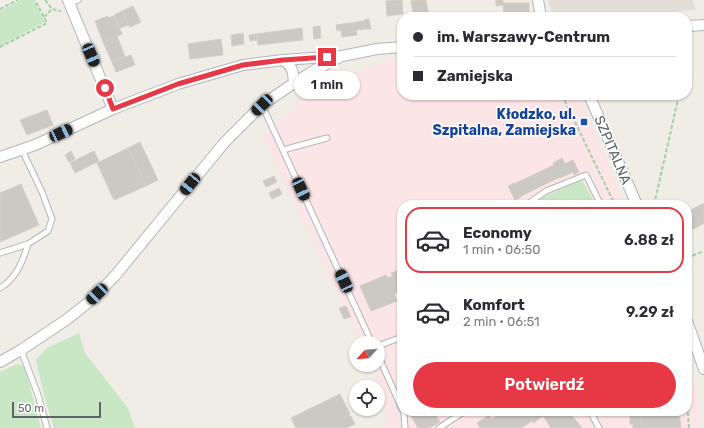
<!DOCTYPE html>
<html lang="pl">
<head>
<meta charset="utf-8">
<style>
  body { margin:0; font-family:Rubik,sans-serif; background:#f2f2f3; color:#2b2b33; height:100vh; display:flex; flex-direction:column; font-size:15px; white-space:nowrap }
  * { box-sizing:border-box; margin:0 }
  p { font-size:13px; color:#7c7c81 }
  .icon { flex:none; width:22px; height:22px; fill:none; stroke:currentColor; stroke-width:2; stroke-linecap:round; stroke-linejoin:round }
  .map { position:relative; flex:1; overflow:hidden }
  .sheet { position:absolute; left:397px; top:200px; width:295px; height:216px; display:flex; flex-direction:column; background:#fff; border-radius:16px; box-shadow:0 1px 3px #0004 }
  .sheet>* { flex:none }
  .hud { position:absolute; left:397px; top:12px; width:295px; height:88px; border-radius:16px; box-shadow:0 1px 3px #0004; display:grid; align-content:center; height:88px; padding:0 16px; background:#fff }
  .needle { width:26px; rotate:244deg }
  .fabs { position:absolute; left:349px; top:336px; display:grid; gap:8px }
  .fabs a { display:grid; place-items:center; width:36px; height:36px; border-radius:50%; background:#fff; box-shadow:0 1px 3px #0004; font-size:20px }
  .scale { position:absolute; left:12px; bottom:10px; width:89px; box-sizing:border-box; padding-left:4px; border:2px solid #5f6467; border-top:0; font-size:11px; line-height:14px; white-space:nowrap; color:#5f6467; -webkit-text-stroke:3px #fff; paint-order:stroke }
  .end { position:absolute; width:18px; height:18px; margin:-9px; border:5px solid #e63845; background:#fff; box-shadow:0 0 0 2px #fff }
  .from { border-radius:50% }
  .bubble { position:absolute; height:28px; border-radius:14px; background:#fff; box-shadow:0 1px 3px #0004; font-size:13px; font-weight:600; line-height:28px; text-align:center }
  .car { position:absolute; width:12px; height:24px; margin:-12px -6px; border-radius:5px; box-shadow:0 0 3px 1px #0007; background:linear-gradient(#222 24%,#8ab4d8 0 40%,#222 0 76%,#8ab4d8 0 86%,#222 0) }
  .hud b { display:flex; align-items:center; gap:14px; height:38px; font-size:15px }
  .hud b+b { border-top:1px solid #e1e1e2 }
  .hud i { width:10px; height:10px; background:#2b2b33 }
  ul { padding:7px 0 0; list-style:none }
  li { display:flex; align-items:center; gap:12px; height:66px; margin:0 8px 6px; padding:0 8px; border:2px solid transparent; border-radius:16px }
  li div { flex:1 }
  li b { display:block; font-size:15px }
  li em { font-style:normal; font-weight:600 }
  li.active { border-color:#e63845 }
  li>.icon { width:36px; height:36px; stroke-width:1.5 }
  .action { display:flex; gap:8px; margin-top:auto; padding:8px 16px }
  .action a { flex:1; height:46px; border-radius:24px; background:#e63845; color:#fff; font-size:16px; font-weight:600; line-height:46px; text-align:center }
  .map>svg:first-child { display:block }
</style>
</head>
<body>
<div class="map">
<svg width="704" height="428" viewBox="0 0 704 428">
  <rect width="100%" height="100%" fill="#f0ede7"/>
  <path fill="#e3ded8" d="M548 0H693L696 10 608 17H553Z"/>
  <path fill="#fbe5e7" d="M402 59V95H579L625 205H402V411H687V359L700 409 699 428H383L387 417 372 365H378V343H361L262 136 316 89 387 60Z"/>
  <path fill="#cae7c5" d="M21 0H34L45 22 0 46V11Z
    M579 181 583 182 596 205H531L539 199Z
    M79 333 85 353 128 408 135 428H54L44 396 36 360 47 348Z
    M19 364 25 368 41 428H0V372L12 366Z"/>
  <path fill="#ccc8c4" stroke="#d5cec6" d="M402 0 403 14 387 16 386 1Z
    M415 0H426L429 16 414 17 411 1Z
    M496 0H503V5L496 6Z
    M503 3H529V17H504Z
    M133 6 141 22 130 27 122 11Z
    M122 11 129 25 120 28 114 16 116 14Z
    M108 16V18L114 16 122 34 103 42 95 21Z
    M369 19 371 29H365L364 20Z
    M364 21 365 29 356 30 357 35 342 37 341 30 337 31 336 25Z
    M320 26 321 38 314 39 313 27Z
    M302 28 303 40 258 45 256 34Z
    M243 33 244 44 232 46 231 35Z
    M256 34 257 40 250 41 249 35Z
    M117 36 125 57 112 62 103 42Z
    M221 39 223 55 190 59 188 44Z
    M131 55 135 65 116 72 112 62Z
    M47 110 53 125 27 135 20 120Z
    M140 142 158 180 146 186 128 148Z
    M128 148 146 186 114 200 97 163Z
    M71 151 75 159 69 162 65 155Z
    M94 151 99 161 75 173 70 163Z
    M562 158 565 164 573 160 579 172 574 175 573 172 560 178V177L521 196V197L515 200 508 186 514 183V184L554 165 553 163Z
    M274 176 277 182 266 187 263 181Z
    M21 184 39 225 0 242V193Z
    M279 188 282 194 272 199 269 193Z
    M704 203V223L690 231 688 228 687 229V212Z
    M402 269V300L398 292 394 294 397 301 371 311 360 286 386 275 387 278 393 276 391 273Z
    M346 306 351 317 344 319 339 308Z
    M340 394 350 414 349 415 350 417 351 416 355 424 346 428H296L291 418Z
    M419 411 429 428H418L411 416Z
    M419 411H433L440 422 429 428Z
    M504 411H526L532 421 521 428H478L480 427 477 423 489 415 492 419Z
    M537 411H568L582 428H551L543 416 533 423 532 421 530 416Z
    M665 411H679L681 428H642L641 413Z
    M641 414 642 428H633V424H630V415Z"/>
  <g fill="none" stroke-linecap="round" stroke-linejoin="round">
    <defs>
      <path id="lane" d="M69 4 78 0
        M262 105 372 343
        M283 150 327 138
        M526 205 546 191 586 175 601 205
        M0 253 28 244 48 231 52 219 42 192 22 150
        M0 288C16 279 23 261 28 244
        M378 346 402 337
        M21 350 38 395 47 428
        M378 355 402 409
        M403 411 404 414 405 428
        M590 411 599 428
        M439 428 465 411"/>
      <path id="street" d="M68 0 113 109
        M538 0 541 17
        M687 26 704 25
        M283 60C293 67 293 71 294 83
        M589 95 637 205
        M0 157 35 145 113 109 178 84 243 65 283 60 342 56 377 49 402 47
        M687 321 704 369
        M0 362 21 350 66 320 89 302 114 277 224 143 262 105 294 83 315 70 342 56"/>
    </defs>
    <use href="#lane" stroke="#b2b6b9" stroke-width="7"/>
    <use href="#street" stroke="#b2b6b9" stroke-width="12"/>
    <path stroke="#a2d0a7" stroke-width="2" stroke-dasharray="4 2" stroke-linecap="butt" d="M45 0 52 9 61 11
      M0 9 18 0
      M44 17 52 9
      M0 47 47 23 35 0
      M687 57 691 35
      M562 95 615 205
      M654 205 679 95
      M687 258 704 251
      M687 400 689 428"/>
    <use href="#lane" stroke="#fff" stroke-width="5"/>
    <use href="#street" stroke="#fff" stroke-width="10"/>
  </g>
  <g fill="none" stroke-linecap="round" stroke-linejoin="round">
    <path stroke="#e63845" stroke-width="5" d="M105 88 113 109 178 84 243 65 283 60 327 57"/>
  </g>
  <rect fill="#1a4fb4" stroke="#fff" stroke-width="1.5" x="580" y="118" width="8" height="8" rx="2"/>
  <g text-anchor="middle" stroke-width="3" stroke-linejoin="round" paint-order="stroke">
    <g font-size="14" font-weight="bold" fill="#164399" stroke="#fff" text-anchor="end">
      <text x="576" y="119">Kłodzko, ul.<tspan x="576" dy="16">Szpitalna, Zamiejska</tspan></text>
    </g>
    <g font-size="14" fill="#5f6467" stroke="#fff">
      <text transform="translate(613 150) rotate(67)" y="5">SZPITALNA</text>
    </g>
  </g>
</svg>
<div class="fabs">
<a><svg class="needle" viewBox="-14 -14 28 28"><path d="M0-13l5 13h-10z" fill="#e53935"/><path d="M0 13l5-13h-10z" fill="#7c7c81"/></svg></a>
<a><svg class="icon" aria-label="locate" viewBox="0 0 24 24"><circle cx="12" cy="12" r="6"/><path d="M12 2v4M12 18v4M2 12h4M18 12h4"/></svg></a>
</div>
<div class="scale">50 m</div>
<i class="end from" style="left:105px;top:88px"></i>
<i class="end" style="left:327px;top:57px"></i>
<div class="bubble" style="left:294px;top:71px;width:66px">1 min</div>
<i class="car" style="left:91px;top:55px;rotate:157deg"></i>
<i class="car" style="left:262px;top:105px;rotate:225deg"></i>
<i class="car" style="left:61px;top:133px;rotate:65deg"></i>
<i class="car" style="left:190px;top:184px;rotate:219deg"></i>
<i class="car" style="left:301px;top:189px;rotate:155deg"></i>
<i class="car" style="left:344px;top:281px;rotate:335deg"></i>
<i class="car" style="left:97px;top:294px;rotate:226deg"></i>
<div class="hud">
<b><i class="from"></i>im. Warszawy-Centrum</b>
<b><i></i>Zamiejska</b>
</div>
<section class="sheet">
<ul>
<li class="active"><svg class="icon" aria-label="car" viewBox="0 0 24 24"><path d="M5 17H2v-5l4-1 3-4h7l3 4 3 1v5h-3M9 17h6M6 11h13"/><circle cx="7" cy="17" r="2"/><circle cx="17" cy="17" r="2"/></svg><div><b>Economy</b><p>1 min · 06:50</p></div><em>6.88 zł</em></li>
<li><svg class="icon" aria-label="car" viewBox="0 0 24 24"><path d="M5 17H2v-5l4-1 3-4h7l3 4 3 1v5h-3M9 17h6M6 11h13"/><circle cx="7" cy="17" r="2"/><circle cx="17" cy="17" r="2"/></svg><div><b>Komfort</b><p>2 min · 06:51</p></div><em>9.29 zł</em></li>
</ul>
<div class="action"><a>Potwierdź</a></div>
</section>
</div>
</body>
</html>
